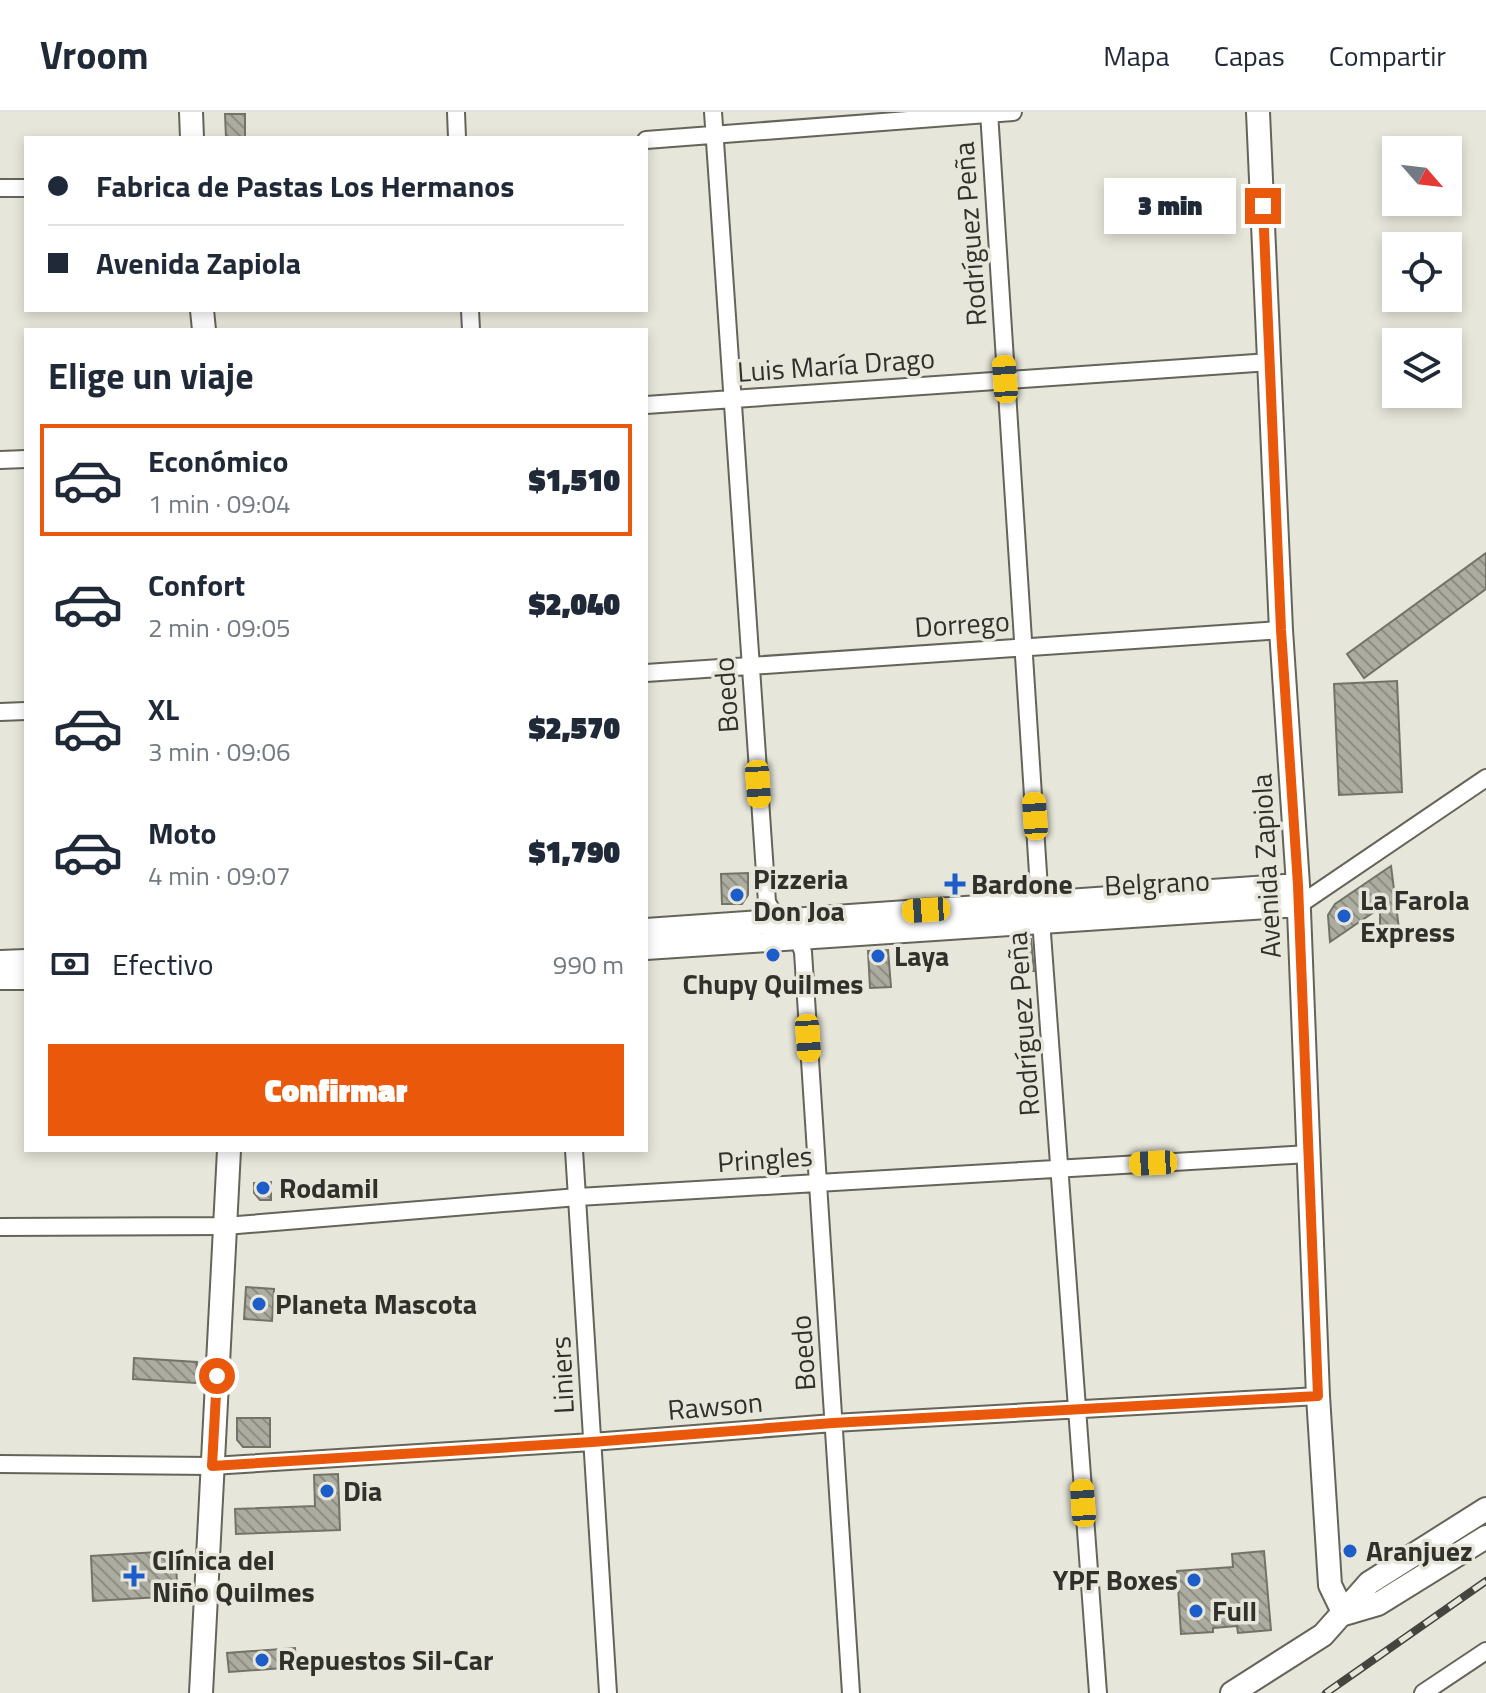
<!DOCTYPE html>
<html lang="es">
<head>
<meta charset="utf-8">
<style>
  body { margin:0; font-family:"Titillium Web",sans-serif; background:#f6f6f7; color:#1f2937; height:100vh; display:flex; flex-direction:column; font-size:30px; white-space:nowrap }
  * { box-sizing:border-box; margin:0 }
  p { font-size:26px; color:#747a83 }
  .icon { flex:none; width:44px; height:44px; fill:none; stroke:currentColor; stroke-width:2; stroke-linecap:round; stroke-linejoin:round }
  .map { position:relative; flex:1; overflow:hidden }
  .details { position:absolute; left:24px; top:216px; width:624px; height:824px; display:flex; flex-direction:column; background:#fff; border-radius:0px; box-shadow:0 4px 12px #0003 }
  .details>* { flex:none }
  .guide { position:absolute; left:24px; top:24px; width:624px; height:176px; border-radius:0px; box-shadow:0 4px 12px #0003; display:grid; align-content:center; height:176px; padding:0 24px; background:#fff }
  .needle { width:52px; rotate:118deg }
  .buttons { position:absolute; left:1382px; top:24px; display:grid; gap:16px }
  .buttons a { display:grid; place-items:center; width:80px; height:80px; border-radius:0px; background:#fff; box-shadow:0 4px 12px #0003; font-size:40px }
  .end { position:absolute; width:36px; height:36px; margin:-18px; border:10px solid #ea580c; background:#fff; box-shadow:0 0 0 4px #fff }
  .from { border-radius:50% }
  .bubble { position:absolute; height:56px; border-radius:0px; background:#fff; box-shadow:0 4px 12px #0003; font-size:26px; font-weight:800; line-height:56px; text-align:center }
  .car { position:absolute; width:24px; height:48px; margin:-24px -12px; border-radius:10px; box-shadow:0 0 6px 2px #0007; background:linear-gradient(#f5c518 24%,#345 0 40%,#f5c518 0 76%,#345 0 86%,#f5c518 0) }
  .guide b { display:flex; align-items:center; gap:28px; height:76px; font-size:30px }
  .guide b+b { border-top:2px solid #e0e1e3 }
  .guide i { width:20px; height:20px; background:#1f2937 }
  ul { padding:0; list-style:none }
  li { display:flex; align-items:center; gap:24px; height:112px; margin:0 16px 12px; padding:0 8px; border:4px solid transparent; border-radius:0px }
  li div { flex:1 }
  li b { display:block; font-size:30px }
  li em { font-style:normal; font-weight:800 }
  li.active { border-color:#ea580c }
  li>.icon { width:72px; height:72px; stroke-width:1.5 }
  h2 { padding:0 24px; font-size:36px; line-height:96px }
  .pay { display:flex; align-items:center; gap:20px; height:88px; padding:0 24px; font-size:30px }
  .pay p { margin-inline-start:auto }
  .primary-button { display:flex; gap:16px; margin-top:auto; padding:16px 24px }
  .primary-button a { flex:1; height:92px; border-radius:0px; background:#ea580c; color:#fff; font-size:32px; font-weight:800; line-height:92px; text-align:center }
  header { display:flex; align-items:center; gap:48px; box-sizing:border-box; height:112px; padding:0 40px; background:#fff; border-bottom:2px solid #e0e1e3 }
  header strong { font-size:38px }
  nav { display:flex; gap:44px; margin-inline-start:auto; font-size:28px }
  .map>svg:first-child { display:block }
</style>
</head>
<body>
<header>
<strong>Vroom</strong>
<nav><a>Mapa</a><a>Capas</a><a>Compartir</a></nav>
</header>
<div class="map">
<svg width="1486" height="1581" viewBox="0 0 1486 1581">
  <defs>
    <pattern id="building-back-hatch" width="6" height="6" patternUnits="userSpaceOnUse" patternTransform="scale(2)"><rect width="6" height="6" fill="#adaca1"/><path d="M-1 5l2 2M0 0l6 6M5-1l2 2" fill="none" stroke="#8d8d83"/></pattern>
  </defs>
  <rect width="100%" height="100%" fill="#e7e6da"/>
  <path fill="url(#building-back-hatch)" stroke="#747369" stroke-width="2" d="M225 2H245V26H226Z
    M1486 441V477L1364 566 1347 542Z
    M1397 569 1402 680 1339 683 1334 572Z
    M1391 754 1399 817 1380 820V796L1330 830 1328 803 1335 792Z
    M748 761V783L742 792H722L721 762Z
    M1031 827 1034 859H1014L1013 828Z
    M888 838 891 875 870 876 868 839Z
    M271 1070V1088H260L254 1081V1071Z
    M246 1175 274 1177 272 1209 244 1207Z
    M134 1246 197 1250 196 1271 133 1267Z
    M237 1306H270V1335H243L237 1328Z
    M338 1362 340 1418 236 1422 235 1397 315 1394 314 1363Z
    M175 1439 178 1484 93 1489 91 1444Z
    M1264 1439 1271 1518 1238 1521 1237 1514 1213 1516V1520L1181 1522 1177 1459 1233 1455 1232 1442Z
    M295 1536 296 1555 229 1560 227 1541Z"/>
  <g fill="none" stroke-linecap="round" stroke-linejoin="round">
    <defs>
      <path id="street" d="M456 0 457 26
        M713 0 767 790C777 812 796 814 803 840L851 1581
        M989 0 1041 808 1098 1581
        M646 28 1013 0
        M0 76H26
        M470 198 471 218
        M646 293 1270 250
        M0 348 26 347
        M646 561 1281 518
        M0 600 26 599
        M1299 793 1486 666
        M574 1038 608 1581
        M0 1115 225 1114 578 1085 1310 1042
        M0 1352 212 1354 592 1330 833 1311 1318 1284
        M1423 1581 1486 1539"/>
      <path id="secondary" d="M191 0 192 26
        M1258 0 1281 518 1298 773 1318 1284 1330 1473 1344 1502
        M202 198 204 218
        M646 818 1298 773
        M646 836 1299 793
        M0 850 26 849
        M0 866H26
        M1344 1502 1378 1492 1486 1425
        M201 1581 229 1038
        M1232 1581 1323 1523 1369 1471 1486 1397"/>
    </defs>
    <use href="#street" stroke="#656459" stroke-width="20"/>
    <use href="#secondary" stroke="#656459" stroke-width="26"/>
    <use href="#street" stroke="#fff" stroke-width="16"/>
    <use href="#secondary" stroke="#fff" stroke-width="22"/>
    <defs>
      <path id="rail" d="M1326 1581 1486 1469"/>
    </defs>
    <use href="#rail" stroke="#45453f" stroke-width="8"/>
    <use href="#rail" stroke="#e7e6da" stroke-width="5" stroke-dasharray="15" stroke-linecap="butt"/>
  </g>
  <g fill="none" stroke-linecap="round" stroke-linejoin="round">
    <path stroke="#ea580c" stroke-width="10" d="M217 1264 212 1354 592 1330 833 1311 1318 1284 1298 773 1281 518 1263 94"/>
  </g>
  <g fill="#1c5dc9" stroke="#e7e6da" stroke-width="3">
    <path d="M951 760h8v8h8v8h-8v8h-8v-8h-8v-8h8z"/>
    <circle cx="737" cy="783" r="8"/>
    <circle cx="1344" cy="804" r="8"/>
    <circle cx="773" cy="843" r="8"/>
    <circle cx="878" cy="844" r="8"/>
    <circle cx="263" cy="1076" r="8"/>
    <circle cx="259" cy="1192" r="8"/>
    <circle cx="327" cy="1379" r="8"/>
    <circle cx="1350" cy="1439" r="8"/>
    <path d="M130 1452h8v8h8v8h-8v8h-8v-8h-8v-8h8z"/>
    <circle cx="1194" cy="1468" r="8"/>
    <circle cx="1196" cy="1499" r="8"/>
    <circle cx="262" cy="1548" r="8"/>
  </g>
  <g text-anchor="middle" stroke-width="7" stroke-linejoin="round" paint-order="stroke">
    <g font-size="28" fill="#31312c" stroke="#e7e6da">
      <text transform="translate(970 122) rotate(-94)" y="10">Rodríguez Peña</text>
      <text transform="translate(836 253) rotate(-4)" y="10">Luis María Drago</text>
      <text transform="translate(962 512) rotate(-4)" y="10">Dorrego</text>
      <text transform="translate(726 583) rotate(-94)" y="10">Boedo</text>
      <text transform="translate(1266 754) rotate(-93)" y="10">Avenida Zapiola</text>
      <text transform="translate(1157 771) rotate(-3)" y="10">Belgrano</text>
      <text transform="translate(1023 912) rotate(-94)" y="10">Rodríguez Peña</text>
      <text transform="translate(765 1047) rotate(-4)" y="10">Pringles</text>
      <text transform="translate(803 1241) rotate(-94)" y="10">Boedo</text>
      <text transform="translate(562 1263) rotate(-93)" y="10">Liniers</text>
      <text transform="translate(715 1294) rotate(-5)" y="10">Rawson</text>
    </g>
    <g font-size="28" font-weight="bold" fill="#31312c" stroke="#e7e6da" text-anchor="start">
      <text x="753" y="777">Pizzeria<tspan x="753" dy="32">Don Joa</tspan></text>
      <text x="971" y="782">Bardone</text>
      <text x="1360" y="798">La Farola<tspan x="1360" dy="32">Express</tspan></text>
      <text x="894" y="854">Laya</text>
      <text x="773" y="882" text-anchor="middle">Chupy Quilmes</text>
      <text x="279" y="1086">Rodamil</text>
      <text x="275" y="1202">Planeta Mascota</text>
      <text x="343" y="1389">Dia</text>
      <text x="1366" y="1449">Aranjuez</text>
      <text x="152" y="1458">Clínica del<tspan x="152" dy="32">Niño Quilmes</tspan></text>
      <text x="1178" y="1478" text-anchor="end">YPF Boxes</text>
      <text x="1212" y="1509">Full</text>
      <text x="278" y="1558">Repuestos Sil-Car</text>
    </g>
  </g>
</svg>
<div class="buttons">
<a><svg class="needle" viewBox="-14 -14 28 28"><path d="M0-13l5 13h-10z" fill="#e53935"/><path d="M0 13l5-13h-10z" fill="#747a83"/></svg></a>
<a><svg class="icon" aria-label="locate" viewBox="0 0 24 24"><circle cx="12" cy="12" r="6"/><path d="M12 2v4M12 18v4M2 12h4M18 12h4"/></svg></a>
<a><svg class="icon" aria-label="layers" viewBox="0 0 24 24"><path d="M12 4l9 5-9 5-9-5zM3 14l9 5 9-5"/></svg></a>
</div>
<i class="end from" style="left:217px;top:1264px"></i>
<i class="end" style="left:1263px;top:94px"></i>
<div class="bubble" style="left:1104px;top:66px;width:132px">3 min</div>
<i class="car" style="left:1005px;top:267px;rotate:356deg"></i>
<i class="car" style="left:758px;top:672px;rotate:176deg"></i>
<i class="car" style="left:1035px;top:704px;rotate:356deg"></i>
<i class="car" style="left:926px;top:798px;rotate:266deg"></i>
<i class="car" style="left:808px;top:926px;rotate:176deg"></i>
<i class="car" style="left:1153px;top:1051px;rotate:267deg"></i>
<i class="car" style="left:1083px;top:1391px;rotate:356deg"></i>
<div class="guide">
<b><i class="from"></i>Fabrica de Pastas Los Hermanos</b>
<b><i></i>Avenida Zapiola</b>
</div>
<section class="details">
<h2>Elige un viaje</h2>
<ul>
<li class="active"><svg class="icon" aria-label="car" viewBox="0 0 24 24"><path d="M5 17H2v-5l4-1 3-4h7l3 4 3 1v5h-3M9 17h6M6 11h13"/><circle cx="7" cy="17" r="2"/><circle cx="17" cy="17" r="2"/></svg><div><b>Económico</b><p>1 min · 09:04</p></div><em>$1,510</em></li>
<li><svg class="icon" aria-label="car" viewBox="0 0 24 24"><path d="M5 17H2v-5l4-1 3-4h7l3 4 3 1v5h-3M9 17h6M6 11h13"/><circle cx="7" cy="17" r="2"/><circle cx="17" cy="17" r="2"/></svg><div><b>Confort</b><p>2 min · 09:05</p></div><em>$2,040</em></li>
<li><svg class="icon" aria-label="car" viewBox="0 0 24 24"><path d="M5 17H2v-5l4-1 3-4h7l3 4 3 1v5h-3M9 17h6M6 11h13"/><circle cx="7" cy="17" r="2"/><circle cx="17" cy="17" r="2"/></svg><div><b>XL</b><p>3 min · 09:06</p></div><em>$2,570</em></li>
<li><svg class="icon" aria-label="car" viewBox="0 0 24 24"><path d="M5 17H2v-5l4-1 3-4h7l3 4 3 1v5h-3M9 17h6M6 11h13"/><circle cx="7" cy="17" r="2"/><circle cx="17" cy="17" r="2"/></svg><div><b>Moto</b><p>4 min · 09:07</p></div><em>$1,790</em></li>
</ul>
<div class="pay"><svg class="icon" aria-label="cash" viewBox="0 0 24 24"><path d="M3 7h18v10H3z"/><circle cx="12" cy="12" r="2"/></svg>Efectivo<p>990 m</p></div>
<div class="primary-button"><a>Confirmar</a></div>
</section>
</div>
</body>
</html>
